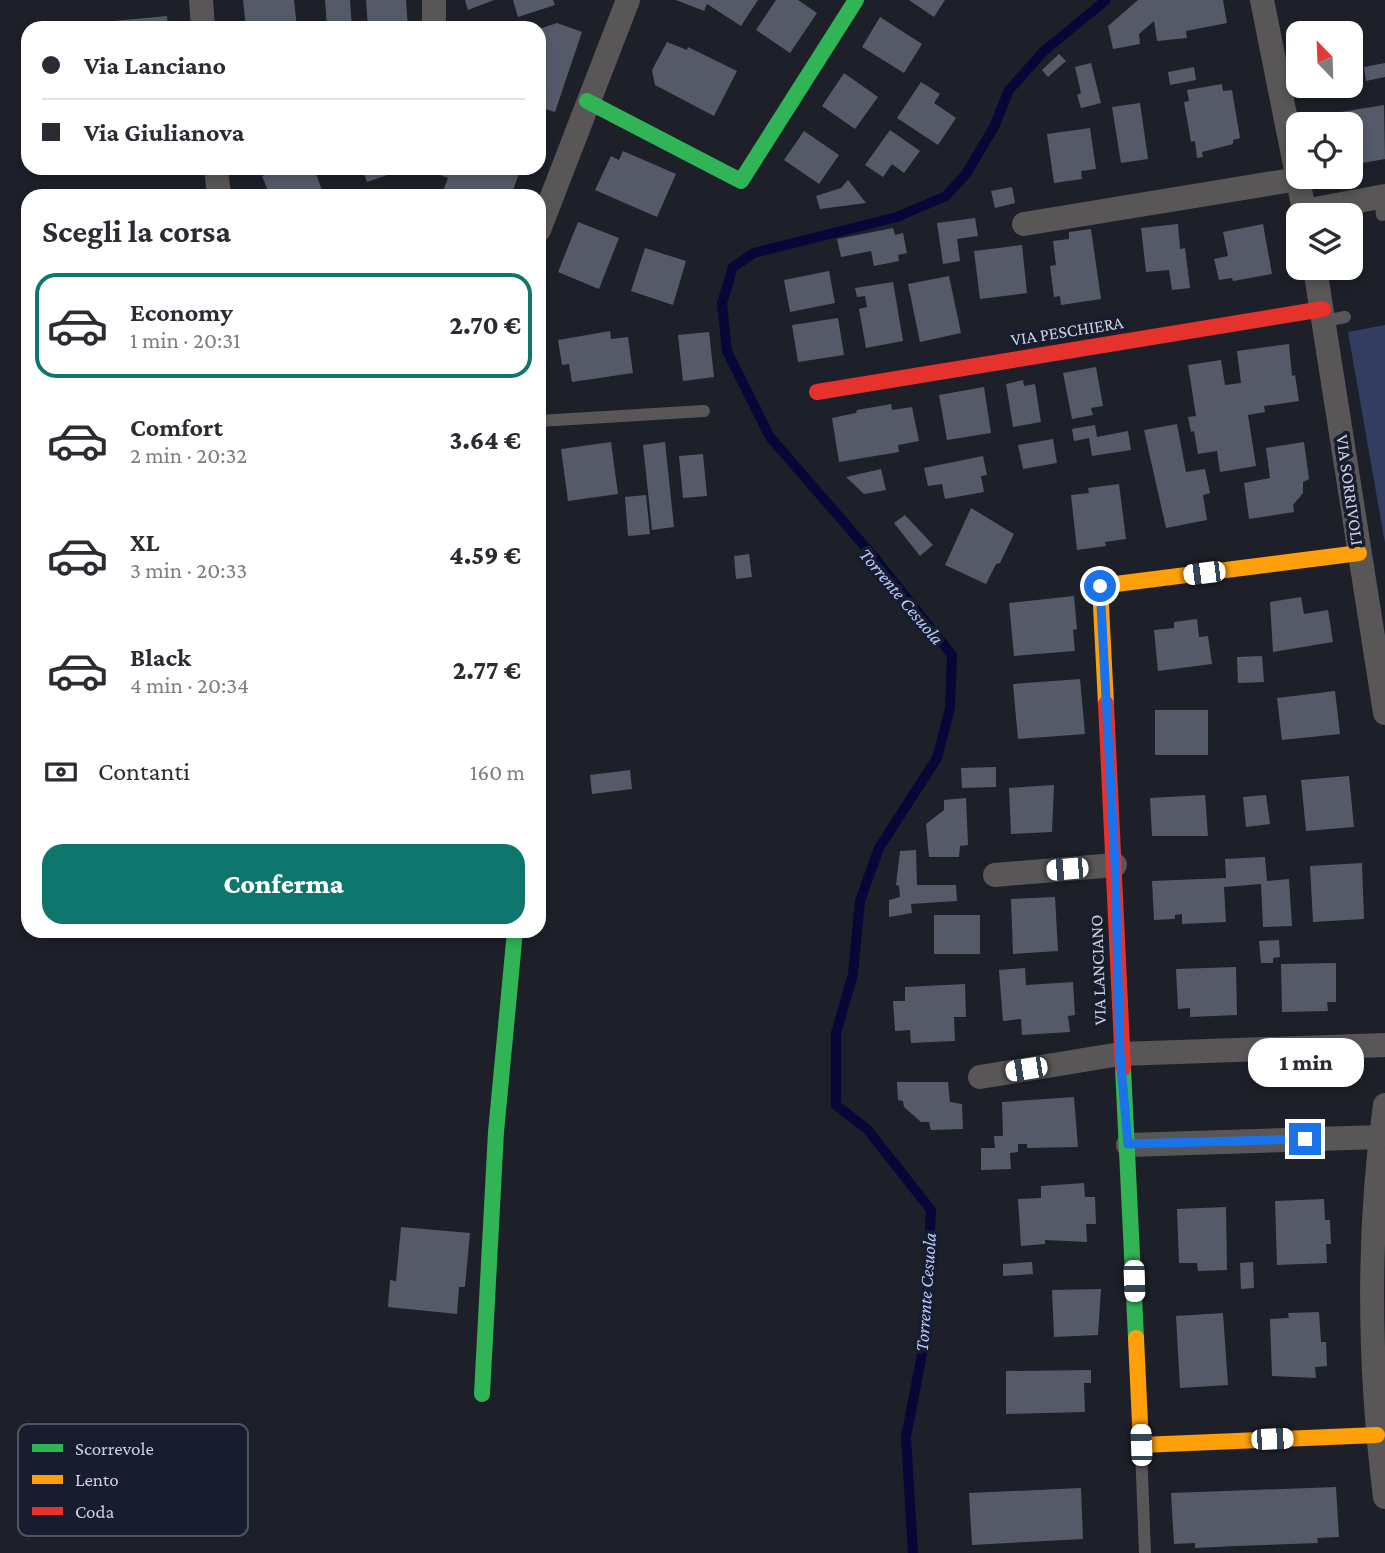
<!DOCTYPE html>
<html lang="it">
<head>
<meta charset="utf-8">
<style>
  body { margin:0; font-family:"Crimson Pro",serif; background:#f2f2f3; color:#2b2b33; height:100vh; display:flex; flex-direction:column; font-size:26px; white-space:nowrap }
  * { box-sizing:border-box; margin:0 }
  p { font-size:23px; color:#7c7c81 }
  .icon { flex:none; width:38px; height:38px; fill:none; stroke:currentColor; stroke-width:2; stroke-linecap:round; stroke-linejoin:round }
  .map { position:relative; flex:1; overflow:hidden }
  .drawer { position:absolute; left:21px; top:189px; width:525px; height:749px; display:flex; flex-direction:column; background:#fff; border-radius:21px; box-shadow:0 4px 10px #0003 }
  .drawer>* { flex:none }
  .hud { position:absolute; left:21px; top:21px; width:525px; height:154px; border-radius:21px; box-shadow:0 4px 10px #0003; display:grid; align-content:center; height:154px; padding:0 21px; background:#fff }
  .needle { width:46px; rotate:337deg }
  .buttons { position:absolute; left:1286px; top:21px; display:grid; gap:14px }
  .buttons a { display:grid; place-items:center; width:77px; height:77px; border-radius:14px; background:#fff; box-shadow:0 4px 10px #0003; font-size:35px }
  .end { position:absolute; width:32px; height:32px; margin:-16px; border:9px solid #1a73e8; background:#fff; box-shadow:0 0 0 4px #fff }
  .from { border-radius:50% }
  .bubble { position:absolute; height:49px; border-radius:21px; background:#fff; box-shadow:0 4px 10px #0003; font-size:23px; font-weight:800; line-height:49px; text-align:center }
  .car { position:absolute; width:21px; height:42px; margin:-21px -10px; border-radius:9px; box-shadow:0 0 5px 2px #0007; background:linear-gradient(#fff 24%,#345 0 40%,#fff 0 76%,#345 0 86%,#fff 0) }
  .hud b { display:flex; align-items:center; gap:24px; height:66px; font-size:26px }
  .hud b+b { border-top:2px solid #e1e1e2 }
  .hud i { width:18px; height:18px; background:#2b2b33 }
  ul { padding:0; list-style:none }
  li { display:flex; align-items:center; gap:21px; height:105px; margin:0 14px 10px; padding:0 7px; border:4px solid transparent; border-radius:21px }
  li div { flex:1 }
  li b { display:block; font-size:26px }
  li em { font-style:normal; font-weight:800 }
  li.current { border-color:#0f766e }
  li>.icon { width:63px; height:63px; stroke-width:1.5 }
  h2 { padding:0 21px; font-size:32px; line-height:84px }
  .pay { display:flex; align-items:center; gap:18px; height:77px; padding:0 21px; font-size:26px }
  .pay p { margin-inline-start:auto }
  .cta { display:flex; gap:14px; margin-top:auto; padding:14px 21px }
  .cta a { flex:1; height:80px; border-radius:21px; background:#0f766e; color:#fff; font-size:28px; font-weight:800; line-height:80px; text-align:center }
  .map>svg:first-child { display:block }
</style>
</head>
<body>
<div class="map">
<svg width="1385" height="1553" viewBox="0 0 1385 1553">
  <rect width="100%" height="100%" fill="#1d2029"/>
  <path fill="#333d61" d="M1385 325V543L1348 332Z"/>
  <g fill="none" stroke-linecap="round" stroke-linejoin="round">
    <path stroke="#070737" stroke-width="10" d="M913 1553 906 1437 924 1344 931 1210 867 1129 836 1105V1033L853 974 860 901 879 848 937 758 950 708 952 655 874 557 770 437 727 351 722 303 733 267 754 253 897 217 946 196 966 174 994 127 1009 90 1043 52 1106 0"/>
  </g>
  <path fill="#555a69" d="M243 0H294L297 28H246Z
    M325 0H350L352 28H327Z
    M366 0H406L408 28H368Z
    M465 0H494L468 10Z
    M513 0H553L555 5 518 17Z
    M676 0H758L741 26 707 4 704 11Z
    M776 0H798L817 13 790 53 756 30Z
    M909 0H945L934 17Z
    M1138 0H1223L1227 23 1186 31 1187 38 1157 41 1154 21 1139 34 1140 44 1113 49 1108 26Z
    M167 16 168 28H114L113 21Z
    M880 17 922 44 904 73 862 47Z
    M557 23 582 32 555 112 539 107V29Z
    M667 42 687 50 688 47 737 71 714 116 655 85 652 70Z
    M1059 54 1066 61 1048 77 1042 70Z
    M1091 63 1101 103 1081 108 1077 95 1081 93 1075 67Z
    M1385 63V77L1366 81 1364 67Z
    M1194 67 1196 80 1170 85 1168 72Z
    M844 73 878 97 855 129 822 106Z
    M921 82 940 94 934 103 956 118 938 145 897 118Z
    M1222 84 1223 91 1232 90 1240 138 1233 140V144L1202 152 1203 157 1197 158 1195 141 1191 142 1184 102 1189 101 1187 90Z
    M1140 103 1148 159 1121 163 1112 107Z
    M1384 105 1385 159 1351 165V124H1343L1341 112Z
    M1090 128 1096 169 1081 171 1082 179 1054 183 1047 134Z
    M890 130 920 151 904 173 892 164 883 177 865 165Z
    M804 131 839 155 819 184 784 160Z
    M623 151 676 174 657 217 595 190 611 156 619 160Z
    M282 168H314L324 196H270L262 176Z
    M362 168H408L367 182Z
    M422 168H521L511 196H441L448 178Z
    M848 180 866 203 820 209 816 196 841 188Z
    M1012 187 1015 203 995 208 991 191Z
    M975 218 978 236 957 239 960 261 943 264 937 223Z
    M578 222 619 238 599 289 558 272Z
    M1178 224 1180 249 1185 248 1190 288 1172 290 1169 270 1146 272 1141 228Z
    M1263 224 1272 274 1233 281 1232 278 1219 280 1214 259 1228 256 1223 232Z
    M893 228 895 235 903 233 907 253 898 255 899 261 874 266 871 251 841 257 837 239Z
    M1091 229 1101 299 1061 305 1060 296 1054 297 1050 266 1056 265 1053 241 1069 239V232Z
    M1022 245 1027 293 980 299 974 251Z
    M645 248 686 261 673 305 631 291Z
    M829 271 835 303 790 312 784 280Z
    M949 276 961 333 920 342 908 284Z
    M893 282 903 341 866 348 859 309 867 307 865 296 857 297 855 288Z
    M838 318 844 355 798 362 792 325Z
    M610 331 611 339 628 337 633 373 572 382 569 364 562 365 558 340Z
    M709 332 714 377 683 381 678 335Z
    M1289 344 1292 376 1295 375 1299 401 1264 406 1265 412 1248 415 1256 466 1220 472 1217 451 1198 454 1194 431 1191 432 1188 417 1196 416 1188 365 1221 360 1225 385 1241 383 1237 351Z
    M1096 367 1103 406 1091 408 1093 415 1072 419 1063 373Z
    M1023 380 1024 386 1035 384 1041 422 1013 427 1006 384Z
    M984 387 991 433 947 440 939 395Z
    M891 404 892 410 912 407 919 441 898 445 899 452 839 462 832 418 856 413 857 410Z
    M1177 424 1186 472 1205 469 1210 493 1203 495 1207 520 1166 528 1144 430Z
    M1095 425 1097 437 1128 431 1131 450 1092 456 1089 438 1074 441 1072 429Z
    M1053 439 1057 463 1023 469 1018 445Z
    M611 442 618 494 568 501 561 449Z
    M665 442 674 527 652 530 643 445Z
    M1304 442 1309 479 1303 482V493L1293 505 1294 512 1249 519 1244 483 1270 478 1266 448Z
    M703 454 707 496 683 498 679 456Z
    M983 456 987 475 981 476 984 492 945 499 942 484 928 486 924 468Z
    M881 469 886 490 864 494 846 477Z
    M1119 484 1126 539 1105 542 1106 546 1077 550 1071 495 1089 493 1088 488Z
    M646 495 650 534 628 536 625 497Z
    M971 508 1014 534 1000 563 996 564 986 584 945 565Z
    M905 515 933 545 920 556 894 523Z
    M749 554 752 577 736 579 734 556Z
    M1074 596 1077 629 1073 630 1075 651 1014 656 1009 603Z
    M1301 597 1304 614 1328 610 1333 642 1273 652 1270 602Z
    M1197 619 1199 637 1208 636 1212 664 1158 671 1154 630 1174 628V622Z
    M1262 656 1264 682 1238 683 1237 657Z
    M1080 679 1085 734 1018 739 1013 684Z
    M1335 691 1340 734 1282 740 1277 698Z
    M1155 710H1208V755H1155Z
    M996 767V787L962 788 961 768Z
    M630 770 632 789 592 794 590 775Z
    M1349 776 1354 827 1306 831 1301 780Z
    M1054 785 1052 832 1011 834 1009 788Z
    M1205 795 1208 836H1152L1150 798Z
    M1266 795 1270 824 1246 827 1243 797Z
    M966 798 968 845 960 846 959 857H929L926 824 944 810V800Z
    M916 850 917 885H956L957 901 911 904 912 913 889 917V900L900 897 899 886 896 885 900 851Z
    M1265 857 1267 881 1289 879 1292 926 1263 927 1261 884 1224 887 1226 922 1182 924V914L1175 915V919L1154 920 1152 881 1226 878 1225 859Z
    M1362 863 1364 919 1313 922 1310 866Z
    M1055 897 1058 951 1013 954 1011 899Z
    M934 915H980V954H934Z
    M1279 940 1280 957 1273 958V963H1261L1259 941Z
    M1336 963V1002H1327L1328 1011 1282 1012 1281 964Z
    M1236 967 1237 1015 1190 1017V1008L1178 1009 1176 969Z
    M1025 968 1026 985 1073 982 1075 1015 1068 1016 1070 1032 1022 1035 1021 1019 1003 1021 999 970Z
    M965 984 966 1017H954L955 1041 911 1043 910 1030 895 1031 893 1001H905V987Z
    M897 1082H948L950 1102 962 1104 963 1129 931 1130 929 1122H921L904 1107 903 1101 898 1100Z
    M1074 1097 1078 1147 1027 1148V1144H1018V1152L1010 1153 1011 1169 981 1170V1148H995L994 1136H1003L1002 1102Z
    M1084 1183 1085 1197H1095L1096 1224H1086L1087 1242 1045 1240V1244L1021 1246 1018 1199 1041 1198V1186Z
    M1324 1199 1325 1220H1330L1331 1244H1326L1327 1263 1277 1265 1275 1201Z
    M1226 1207 1227 1270 1198 1271 1197 1263H1179L1177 1209Z
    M401 1227 470 1233 465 1287H459L457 1314 388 1307 390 1280 396 1281Z
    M1032 1262 1033 1274 1003 1276V1264Z
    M1253 1262 1254 1288 1241 1289 1240 1263Z
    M1101 1289 1098 1335 1054 1337 1052 1290Z
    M1319 1312 1321 1342H1326L1327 1366 1315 1367 1316 1378 1272 1376 1270 1319 1289 1318 1288 1313Z
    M1223 1313 1228 1385 1180 1388 1176 1316Z
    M1091 1370V1383H1084L1085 1412 1006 1414V1371Z
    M1336 1487 1339 1537 1317 1538 1318 1543 1236 1546 1195 1548V1543L1174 1544 1171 1493Z
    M1081 1488 1083 1539 972 1545 969 1493Z"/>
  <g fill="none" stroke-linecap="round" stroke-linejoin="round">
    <path stroke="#595657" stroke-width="12" d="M1380 197 1382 215
      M1325 321 1345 317
      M539 421 704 411
      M1141 1449 1145 1553"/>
    <path stroke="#595657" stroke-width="24" d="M201 0 203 28
      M434 0V28
      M1262 0 1305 215
      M216 168 219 196
      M1304 211 1385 196
      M1024 224 1298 179
      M539 230 628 0
      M1315 268 1385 713
      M995 875 1115 865
      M980 1077 1120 1054 1385 1045
      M1385 1105C1367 1233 1369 1368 1385 1497
      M1128 1145 1380 1137"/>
    <path stroke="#30b455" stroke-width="16" d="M587 101 741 181 856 0
      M1123 1068 1136 1338
      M482 1394 496 1132 515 931"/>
    <path stroke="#ff9f0a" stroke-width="16" d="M1106 704 1100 586 1359 553
      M1136 1338 1141 1445 1377 1435"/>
    <path stroke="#e5322d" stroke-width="16" d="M817 392 1323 309
      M1106 704 1123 1068"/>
  </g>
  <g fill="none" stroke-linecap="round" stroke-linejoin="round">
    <path stroke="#1a73e8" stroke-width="9" d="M1100 586 1115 865 1120 1054 1128 1144 1305 1139"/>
  </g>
  <g text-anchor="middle" stroke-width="7" stroke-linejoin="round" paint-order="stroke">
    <g font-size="18" fill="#cdd1dd" stroke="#171d2f">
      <text transform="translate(1067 331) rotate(-9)" y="6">VIA PESCHIERA</text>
      <text transform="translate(1350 490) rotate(82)" y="6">VIA SORRIVOLI</text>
      <text transform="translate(1098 970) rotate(-92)" y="6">VIA LANCIANO</text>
    </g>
    <g font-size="19" font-style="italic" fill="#b8c9fe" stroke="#171d2f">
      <text transform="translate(902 596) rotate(50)" y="7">Torrente Cesuola</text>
      <text transform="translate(925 1292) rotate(-86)" y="7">Torrente Cesuola</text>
    </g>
  </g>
  <rect x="18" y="1424" width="230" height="112" rx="10" fill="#171d2f" stroke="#4e5363" stroke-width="2"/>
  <rect x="32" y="1444" width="31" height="8" fill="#30b455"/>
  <rect x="32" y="1475" width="31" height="9" fill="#ff9f0a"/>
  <rect x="32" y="1507" width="31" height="8" fill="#e5322d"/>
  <g font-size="19" fill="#cdd1dd">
    <text x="75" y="1455">Scorrevole</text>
    <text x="75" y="1486">Lento</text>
    <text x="75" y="1518">Coda</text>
  </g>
</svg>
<div class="buttons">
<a><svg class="needle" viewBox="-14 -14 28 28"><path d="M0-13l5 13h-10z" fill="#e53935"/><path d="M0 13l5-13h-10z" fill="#7c7c81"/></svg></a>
<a><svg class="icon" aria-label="locate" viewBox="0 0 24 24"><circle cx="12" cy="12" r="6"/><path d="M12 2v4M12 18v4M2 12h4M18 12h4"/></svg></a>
<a><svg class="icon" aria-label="layers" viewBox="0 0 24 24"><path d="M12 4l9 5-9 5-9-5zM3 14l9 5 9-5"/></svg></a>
</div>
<i class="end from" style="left:1100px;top:586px"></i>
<i class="end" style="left:1305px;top:1139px"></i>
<div class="bubble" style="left:1248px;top:1038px;width:116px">1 min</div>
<i class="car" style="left:1204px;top:573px;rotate:263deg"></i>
<i class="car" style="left:1067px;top:869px;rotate:265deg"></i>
<i class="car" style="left:1026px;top:1069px;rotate:261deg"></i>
<i class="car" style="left:1134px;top:1281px;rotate:178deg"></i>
<i class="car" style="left:1272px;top:1439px;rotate:88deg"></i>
<i class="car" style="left:1141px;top:1445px;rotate:358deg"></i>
<div class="hud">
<b><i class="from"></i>Via Lanciano</b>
<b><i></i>Via Giulianova</b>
</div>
<section class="drawer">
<h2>Scegli la corsa</h2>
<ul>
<li class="current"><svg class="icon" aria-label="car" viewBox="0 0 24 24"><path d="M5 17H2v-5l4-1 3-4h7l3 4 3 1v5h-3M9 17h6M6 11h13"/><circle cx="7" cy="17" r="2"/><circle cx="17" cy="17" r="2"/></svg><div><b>Economy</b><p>1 min · 20:31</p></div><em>2.70 €</em></li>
<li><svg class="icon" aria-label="car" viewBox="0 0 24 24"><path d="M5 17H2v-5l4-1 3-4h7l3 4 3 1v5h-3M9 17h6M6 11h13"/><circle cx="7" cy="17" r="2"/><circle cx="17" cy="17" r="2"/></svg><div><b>Comfort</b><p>2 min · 20:32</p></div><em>3.64 €</em></li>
<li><svg class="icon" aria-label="car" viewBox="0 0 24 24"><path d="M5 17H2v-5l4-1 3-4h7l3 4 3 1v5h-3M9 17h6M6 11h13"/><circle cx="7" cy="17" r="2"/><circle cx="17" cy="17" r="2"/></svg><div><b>XL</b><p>3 min · 20:33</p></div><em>4.59 €</em></li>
<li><svg class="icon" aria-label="car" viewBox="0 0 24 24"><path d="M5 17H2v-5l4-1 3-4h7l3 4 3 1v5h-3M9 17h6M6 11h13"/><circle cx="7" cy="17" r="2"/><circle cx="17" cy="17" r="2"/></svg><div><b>Black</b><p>4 min · 20:34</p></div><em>2.77 €</em></li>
</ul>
<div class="pay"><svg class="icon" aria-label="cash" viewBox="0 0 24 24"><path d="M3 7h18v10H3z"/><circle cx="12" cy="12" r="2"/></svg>Contanti<p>160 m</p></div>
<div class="cta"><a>Conferma</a></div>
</section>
</div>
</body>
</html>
